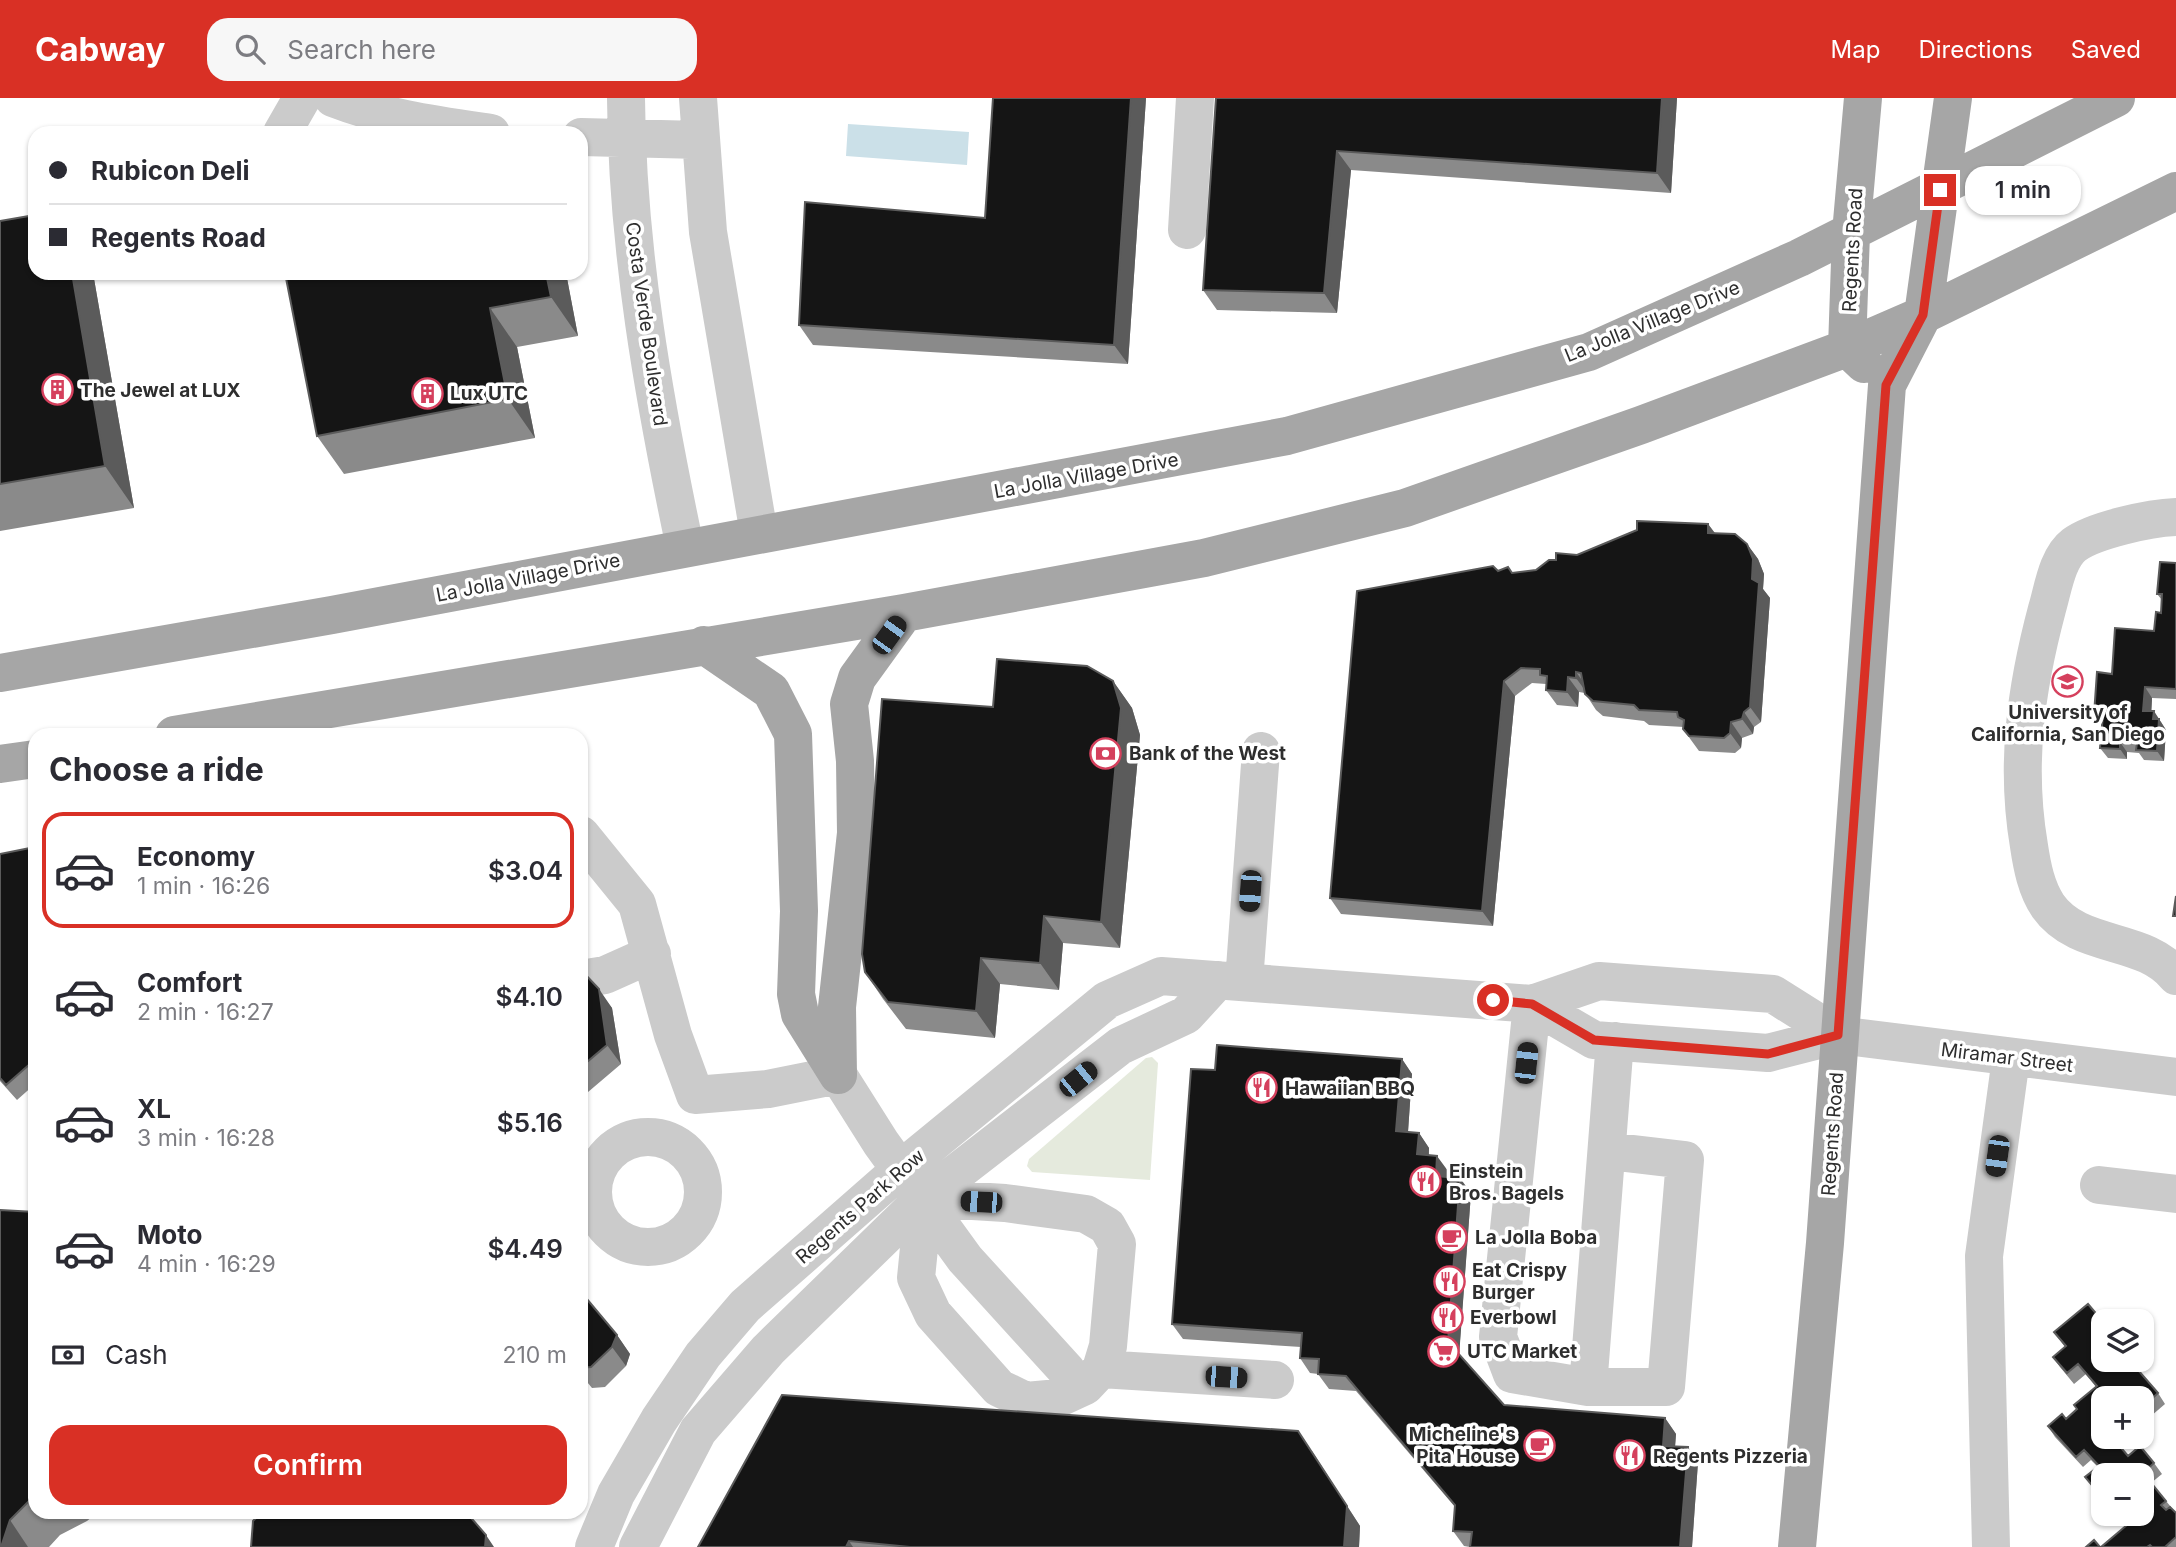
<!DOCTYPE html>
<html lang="en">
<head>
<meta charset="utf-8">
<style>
  body { margin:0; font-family:Inter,sans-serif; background:#f7f7f7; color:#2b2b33; height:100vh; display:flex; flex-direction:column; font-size:26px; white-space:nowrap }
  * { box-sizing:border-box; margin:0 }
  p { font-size:23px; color:#7c7c81 }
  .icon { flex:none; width:38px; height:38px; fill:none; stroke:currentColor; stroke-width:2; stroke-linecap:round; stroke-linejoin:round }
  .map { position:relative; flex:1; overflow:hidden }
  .details { position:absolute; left:28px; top:630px; width:560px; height:791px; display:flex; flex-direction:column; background:#fff; border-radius:21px; box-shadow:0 2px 5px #0004 }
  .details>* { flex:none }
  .hud { position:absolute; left:28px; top:28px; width:560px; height:154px; border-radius:21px; box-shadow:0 2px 5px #0004; display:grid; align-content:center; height:154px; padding:0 21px; background:#fff }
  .controls { position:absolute; left:2091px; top:1211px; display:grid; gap:14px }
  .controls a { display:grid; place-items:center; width:63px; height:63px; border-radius:14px; background:#fff; box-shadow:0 2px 5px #0004; font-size:35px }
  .end { position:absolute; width:32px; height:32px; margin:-16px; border:9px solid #d93025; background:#fff; box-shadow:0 0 0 4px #fff }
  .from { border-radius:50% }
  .bubble { position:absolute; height:49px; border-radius:21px; background:#fff; box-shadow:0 2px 5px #0004; font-size:23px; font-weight:600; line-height:49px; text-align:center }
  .car { position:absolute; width:21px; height:42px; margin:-21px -10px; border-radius:9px; box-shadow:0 0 5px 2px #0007; background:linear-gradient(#222 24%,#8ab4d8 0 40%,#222 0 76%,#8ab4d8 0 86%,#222 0) }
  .hud b { display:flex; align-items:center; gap:24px; height:66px; font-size:26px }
  .hud b+b { border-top:2px solid #e1e1e2 }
  .hud i { width:18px; height:18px; background:#2b2b33 }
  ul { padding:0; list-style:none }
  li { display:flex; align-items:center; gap:21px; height:116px; margin:0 14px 10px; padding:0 7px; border:4px solid transparent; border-radius:21px }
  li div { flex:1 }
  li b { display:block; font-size:26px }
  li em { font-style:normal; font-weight:600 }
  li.active { border-color:#d93025 }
  li>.icon { width:63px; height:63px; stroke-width:1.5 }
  h2 { padding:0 21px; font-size:32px; line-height:84px }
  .pay { display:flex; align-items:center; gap:18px; height:77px; padding:0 21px; font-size:26px }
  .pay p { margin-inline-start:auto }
  .action { display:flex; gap:14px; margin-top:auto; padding:14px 21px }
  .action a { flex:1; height:80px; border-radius:21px; background:#d93025; color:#fff; font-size:28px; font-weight:600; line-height:80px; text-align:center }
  header { display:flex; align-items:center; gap:42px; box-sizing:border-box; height:98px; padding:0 35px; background:#d93025; color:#fff }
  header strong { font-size:33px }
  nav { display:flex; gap:38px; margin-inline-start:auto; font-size:24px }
  .search { width:490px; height:63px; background:#f7f7f7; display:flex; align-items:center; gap:18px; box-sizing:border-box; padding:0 24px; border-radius:21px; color:#7c7c81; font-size:26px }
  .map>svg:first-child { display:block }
</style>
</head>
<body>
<header>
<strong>Cabway</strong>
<div class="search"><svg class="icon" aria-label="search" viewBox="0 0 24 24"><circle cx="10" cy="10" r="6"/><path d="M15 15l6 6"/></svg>Search here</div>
<nav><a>Map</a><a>Directions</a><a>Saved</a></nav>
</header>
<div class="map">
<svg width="2176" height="1449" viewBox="0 0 2176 1449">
  <rect width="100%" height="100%" fill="#fff"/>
  <path fill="#e5eadd" d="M1152 959 1158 965 1150 1082 1032 1074 1027 1068 1029 1061 1146 960Z"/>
  <path fill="#cbe0e8" d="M848 26 969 34 967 67 846 58Z"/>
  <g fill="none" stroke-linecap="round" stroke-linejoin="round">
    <path stroke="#cbcbcb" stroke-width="38" d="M333 0C384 20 437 27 491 35
      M626 0C627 151 654 302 685 449
      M698 0 708 134 759 436
      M282 35 302 0
      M581 39 700 42
      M1187 132 1195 0
      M2176 419C2150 420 2094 432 2074 447 2057 460 2053 491 2047 511 2026 590 2015 666 2029 748 2032 768 2036 790 2048 808 2079 852 2144 838 2176 878
      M581 737 637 806 673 937 695 997 768 991 838 977 881 1045 965 1161 1067 1273
      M581 881 605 877 652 856
      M1244 884 1261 653
      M1532 906 1498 1239 1512 1276 1588 1289 1615 943
      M1532 906 1599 883 1773 896 1838 937
      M593 1094a55 55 0 1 1 110 0a55 55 0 1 1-110 0Z
      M2099 1087 2176 1096
      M924 1100 1005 1105 1086 1116 1107 1128 1117 1146 1108 1248 1101 1271 1085 1288 1059 1300 1026 1303 999 1290 933 1216 916 1180Z
      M1101 1271 1275 1282
      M1588 1289H1666L1685 1062 1608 1053
      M594 1449 616 1396 659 1322 703 1257 745 1208 901 1071 1107 902 1161 878 1532 906 1594 942 1768 955 1838 937 2176 979
      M638 1449 698 1333 768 1252 924 1100 1120 948 1186 917 1218 882
      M1991 1449 1984 1158 2011 960"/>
    <path stroke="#a6a6a6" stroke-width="38" d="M1863 0 1851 135 1847 250 1864 266
      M704 547 771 593 793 636 799 813 796 896 800 916 838 977
      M0 575 332 517 1287 338 1589 254 1799 160 2116 0
      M174 637 904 515 1204 460 1405 410 1641 327 1847 250 1923 217 2176 93
      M0 666 35 661
      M838 977 837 909 856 735 855 663 849 606 857 580 904 515
      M1797 1449 1825 1145 1887 287 1923 217 1953 0"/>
  </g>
  <path fill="#8a8a8a" d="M994 0H1146L1128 266 813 247 799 227 985 120Z
    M1216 0H1677L1671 95 1351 72 1337 215 1217 212 1203 192Z
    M0 123 35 175H93L134 410 0 433Z
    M285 175H566L578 238 517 249 535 340 344 376 317 338Z
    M1708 426 1715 435 1747 446 1758 461 1764 476 1763 491 1770 500 1761 624 1754 629 1753 636 1742 640 1741 650 1735 655 1699 653 1683 631 1684 629 1649 627 1644 623 1603 618 1596 612 1585 595 1579 594 1578 609 1557 607 1546 592V586L1532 585 1515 598 1493 828 1341 816 1330 800 1498 473 1512 475 1536 472 1556 462 1577 457Z
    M2176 465V601L2152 600 2151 613 2161 624 2166 632 2164 663 2144 662 2139 655 2127 654V661L2108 660 2100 650 2102 627 2094 617 2154 533 2161 515 2162 502 2157 496Z
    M1113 583 1132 610 1140 637 1120 850 1063 845 1059 892 1000 886 995 940 906 931 883 901 865 874 993 609Z
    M35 749V986L17 1002 0 983V756Z
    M581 872 612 910 621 966 581 1000Z
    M1402 961 1412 976 1408 1034 1419 1035 1429 1050V1057L1448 1073V1079L1471 1095 1459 1256 1504 1307 1665 1320 1676 1336 1675 1348 1698 1364 1692 1449H1470L1464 1448 1453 1433 1455 1409 1356 1293 1329 1291 1318 1276 1310 1275 1300 1260 1301 1249 1183 1241 1172 1226Z
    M35 1114V1414H98L87 1423 60 1437 49 1449H0Z
    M581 1194 617 1237 630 1256 626 1268 605 1289 592 1290 583 1279 581 1280Z
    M2099 1219 2104 1226V1231L2102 1232 2104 1262H2119L2116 1265 2122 1272 2158 1295 2165 1306 2151 1318 2147 1313 2142 1317V1300H2104V1339H2126L2118 1346 2128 1358 2154 1365 2162 1376 2151 1385 2176 1415V1449H2101L2126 1428 2116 1416H2142L2104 1377V1402L2085 1379 2098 1369 2091 1362 2083 1369 2055 1339 2048 1328 2066 1321 2077 1311 2096 1289 2086 1276 2074 1286 2060 1269 2053 1259 2065 1249 2054 1234Z
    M1312 1353 1360 1428 1359 1449H698Z"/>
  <path fill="#5b5b5b" d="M1131 0H1146L1128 266 1114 247Z
    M1662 0H1677L1671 95 1657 75Z
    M1337 53 1351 72 1337 215 1324 195Z
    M72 175H93L134 410 105 368Z
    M546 175H566L578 238 551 199Z
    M490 210 517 249 535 340 508 301Z
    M1708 426 1719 441 1708 435Z
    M1747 446 1758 461 1764 476 1763 491 1770 500 1761 624 1750 609 1752 481Z
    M1576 574 1587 589V595L1576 580Z
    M1568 579 1579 594 1578 609 1567 594Z
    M1113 583 1132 610 1140 637 1120 850 1101 824Z
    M1504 583 1515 598 1493 828 1482 813Z
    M2145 589 2152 600 2151 623 2143 613Z
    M2154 613 2166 632 2164 663 2157 653 2153 621Z
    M1744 614 1754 629 1753 636 1742 621Z
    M1731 624 1742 640 1741 650 1730 635Z
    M2120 644 2127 654V661L2120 651Z
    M1044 818 1063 845 1059 892 1040 865Z
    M981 860 1000 886 995 940 976 913Z
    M599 891 612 910 621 966 607 947Z
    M1402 961 1412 976 1407 1048 1396 1033Z
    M1419 1035 1429 1050 1428 1071 1417 1056Z
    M1437 1058 1448 1073 1447 1093 1436 1078Z
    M1460 1080 1471 1095 1459 1259 1448 1244Z
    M617 1237 630 1256 626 1268 612 1249Z
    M1665 1320 1676 1336 1674 1363 1663 1348Z
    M1298 1333 1360 1428 1359 1449H1344Z
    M1688 1349 1698 1364 1692 1449H1680Z
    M10 1422 28 1449H1Z
    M486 1437 494 1449H485Z
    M849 1443 853 1449H846Z"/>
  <path fill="#151515" stroke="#5b5b5b" stroke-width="2" d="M993 0H1131L1114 247 799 227 805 104 985 120Z
    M1216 0H1662L1657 75 1337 53 1324 195 1203 192Z
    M35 117V175H72L105 368 0 386V123Z
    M285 175H546L551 199 490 210 508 301 317 338Z
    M1637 423 1708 426V435L1735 436 1747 446 1753 461 1752 481 1759 485 1750 609 1744 614 1742 621 1731 624 1730 635 1724 640 1689 638 1683 631 1684 622 1678 619 1677 614 1639 612 1634 607 1593 603 1585 596 1581 575 1576 574V580L1568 579 1567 594 1546 592 1547 578 1540 577V571L1521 570 1504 583 1482 813 1330 800 1357 493 1493 468 1498 473 1508 469 1512 475 1536 472 1549 462H1556V455L1577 457 1637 432Z
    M2160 464 2176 465V591L2145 589 2143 613H2154L2153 621H2159L2157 653 2136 652 2137 645 2120 644V651L2100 650 2103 617H2094L2097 574 2112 576 2115 530 2154 533 2156 514 2161 515 2162 496H2157Z
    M997 561 1087 568 1113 583 1121 610 1101 824 1044 818 1040 865 981 860 976 913 888 904 865 874 862 856 882 601 993 609Z
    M35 749V972L30 966 6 987 0 980V756Z
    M2176 798V818H2173Z
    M581 872 599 891 607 947 581 969Z
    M1217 947 1402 961 1396 1033 1419 1035 1417 1056 1437 1058 1436 1078 1460 1080 1448 1244 1504 1307 1665 1320 1663 1348 1688 1349 1680 1449H1470L1472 1434 1453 1433 1455 1407 1346 1278 1318 1276 1319 1261 1300 1260 1302 1235 1172 1226 1191 971 1215 972Z
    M0 1112 35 1114V1397L10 1422 1 1449H0Z
    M581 1194 617 1237 612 1249 591 1269 581 1270Z
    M2088 1206 2099 1219 2095 1221 2104 1234V1262H2114L2122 1272 2132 1265 2158 1295 2144 1308 2142 1306V1300H2104V1339H2112L2128 1358 2140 1348 2154 1365 2143 1375 2166 1403 2161 1407 2166 1412 2170 1409 2176 1415V1439L2165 1449H2152L2150 1447 2147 1449H2101L2127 1427 2117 1416H2142V1377H2104V1391L2102 1389 2097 1393 2085 1379 2099 1368 2084 1352 2076 1359 2048 1328 2062 1316 2066 1321 2077 1311 2074 1307 2097 1288 2078 1266 2067 1275 2053 1259 2066 1248 2054 1234Z
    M782 1297 1298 1333 1347 1408 1344 1449H910L849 1443 846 1449H698Z
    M262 1414H466L486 1437 485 1449H251L253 1423Z
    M2094 1442 2100 1449H2086Z"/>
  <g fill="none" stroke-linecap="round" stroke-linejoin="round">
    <path stroke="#d93025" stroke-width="9" d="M1493 902 1532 906 1594 942 1768 956 1838 937 1886 287 1923 217 1940 92"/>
  </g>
  <defs>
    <symbol id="building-ring" viewBox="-11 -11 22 22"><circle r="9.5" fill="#fff" stroke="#d5405d" stroke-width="1.5"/><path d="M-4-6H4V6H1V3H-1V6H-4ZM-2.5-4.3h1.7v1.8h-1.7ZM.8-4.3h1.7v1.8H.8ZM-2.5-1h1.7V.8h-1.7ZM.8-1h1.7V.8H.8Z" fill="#d5405d"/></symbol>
    <symbol id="university-ring" viewBox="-11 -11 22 22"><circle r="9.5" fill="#fff" stroke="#d5405d" stroke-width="1.5"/><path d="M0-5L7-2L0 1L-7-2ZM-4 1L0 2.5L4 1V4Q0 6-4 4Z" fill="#d5405d"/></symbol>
    <symbol id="bank-ring" viewBox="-11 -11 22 22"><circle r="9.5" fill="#fff" stroke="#d5405d" stroke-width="1.5"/><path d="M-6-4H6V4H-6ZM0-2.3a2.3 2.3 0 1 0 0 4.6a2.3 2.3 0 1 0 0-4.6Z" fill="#d5405d"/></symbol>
    <symbol id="restaurant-ring" viewBox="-11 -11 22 22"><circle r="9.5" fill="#fff" stroke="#d5405d" stroke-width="1.5"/><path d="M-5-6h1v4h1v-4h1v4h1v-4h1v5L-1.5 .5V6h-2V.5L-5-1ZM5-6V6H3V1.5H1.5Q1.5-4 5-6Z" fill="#d5405d"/></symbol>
    <symbol id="cafe-ring" viewBox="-11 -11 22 22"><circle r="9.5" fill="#fff" stroke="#d5405d" stroke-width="1.5"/><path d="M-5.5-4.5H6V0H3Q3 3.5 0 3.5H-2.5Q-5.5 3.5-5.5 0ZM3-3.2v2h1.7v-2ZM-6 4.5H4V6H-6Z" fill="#d5405d"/></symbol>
    <symbol id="supermarket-ring" viewBox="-11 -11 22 22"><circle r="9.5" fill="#fff" stroke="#d5405d" stroke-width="1.5"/><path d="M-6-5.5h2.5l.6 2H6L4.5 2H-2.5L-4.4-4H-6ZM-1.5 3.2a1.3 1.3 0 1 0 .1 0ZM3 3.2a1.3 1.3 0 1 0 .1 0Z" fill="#d5405d"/></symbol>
  </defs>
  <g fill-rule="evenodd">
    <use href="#building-ring" x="40" y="274" width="35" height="35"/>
    <use href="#building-ring" x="410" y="278" width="35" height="35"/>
    <use href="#university-ring" x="2050" y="566" width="35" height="35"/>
    <use href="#bank-ring" x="1088" y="638" width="35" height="35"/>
    <use href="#restaurant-ring" x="1244" y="972" width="35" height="35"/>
    <use href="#restaurant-ring" x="1408" y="1066" width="35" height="35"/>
    <use href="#cafe-ring" x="1434" y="1122" width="35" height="35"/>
    <use href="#restaurant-ring" x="1432" y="1166" width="35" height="35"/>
    <use href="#restaurant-ring" x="1430" y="1202" width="35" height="35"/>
    <use href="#supermarket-ring" x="1426" y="1236" width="35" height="35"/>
    <use href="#cafe-ring" x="1522" y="1330" width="35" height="35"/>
    <use href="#restaurant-ring" x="1612" y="1340" width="35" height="35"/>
  </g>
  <g text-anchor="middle" stroke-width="7" stroke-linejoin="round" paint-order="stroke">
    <g font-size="19" fill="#2e2e2e" stroke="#fff">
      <text transform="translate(1852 152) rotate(-87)" y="7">Regents Road</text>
      <text transform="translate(1652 223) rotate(-22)" y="7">La Jolla Village Drive</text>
      <text transform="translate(647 226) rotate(82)" y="7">Costa Verde Boulevard</text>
      <text transform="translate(1086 377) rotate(-10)" y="7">La Jolla Village Drive</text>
      <text transform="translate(528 479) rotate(-11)" y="7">La Jolla Village Drive</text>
      <text transform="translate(2007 959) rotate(7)" y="7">Miramar Street</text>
      <text transform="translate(1832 1036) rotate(-86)" y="7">Regents Road</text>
      <text transform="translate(860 1108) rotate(-41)" y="7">Regents Park Row</text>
    </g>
    <g font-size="19" font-weight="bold" fill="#2e2e2e" stroke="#fff" text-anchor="start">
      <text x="80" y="299">The Jewel at LUX</text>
      <text x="450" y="302">Lux UTC</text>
      <text x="2068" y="621" text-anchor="middle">University of<tspan x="2068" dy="22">California, San Diego</tspan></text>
      <text x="1129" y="662">Bank of the West</text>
      <text x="1285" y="997">Hawaiian BBQ</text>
      <text x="1449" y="1080">Einstein<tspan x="1449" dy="22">Bros. Bagels</tspan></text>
      <text x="1475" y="1146">La Jolla Boba</text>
      <text x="1472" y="1179">Eat Crispy<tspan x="1472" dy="22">Burger</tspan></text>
      <text x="1470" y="1226">Everbowl</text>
      <text x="1467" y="1260">UTC Market</text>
      <text x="1516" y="1343" text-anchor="end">Micheline's<tspan x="1516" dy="22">Pita House</tspan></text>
      <text x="1653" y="1365">Regents Pizzeria</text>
    </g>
  </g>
</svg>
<div class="controls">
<a><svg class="icon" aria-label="layers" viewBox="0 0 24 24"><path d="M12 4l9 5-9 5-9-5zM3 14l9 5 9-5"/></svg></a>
<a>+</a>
<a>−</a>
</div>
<i class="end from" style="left:1493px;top:902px"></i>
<i class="end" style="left:1940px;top:92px"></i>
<div class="bubble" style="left:1965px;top:68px;width:116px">1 min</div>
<i class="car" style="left:889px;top:537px;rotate:36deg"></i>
<i class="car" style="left:1250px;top:793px;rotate:184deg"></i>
<i class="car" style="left:1526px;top:965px;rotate:6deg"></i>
<i class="car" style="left:1078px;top:981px;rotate:51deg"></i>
<i class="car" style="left:1997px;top:1058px;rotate:188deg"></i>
<i class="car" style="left:981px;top:1104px;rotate:273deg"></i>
<i class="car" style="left:1226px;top:1279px;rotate:94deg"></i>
<div class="hud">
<b><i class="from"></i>Rubicon Deli</b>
<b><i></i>Regents Road</b>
</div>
<section class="details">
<h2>Choose a ride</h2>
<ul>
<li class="active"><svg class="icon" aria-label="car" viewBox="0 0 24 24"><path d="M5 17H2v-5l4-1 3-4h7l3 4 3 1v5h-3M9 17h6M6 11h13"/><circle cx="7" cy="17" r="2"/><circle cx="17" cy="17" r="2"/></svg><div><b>Economy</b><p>1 min · 16:26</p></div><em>$3.04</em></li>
<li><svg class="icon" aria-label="car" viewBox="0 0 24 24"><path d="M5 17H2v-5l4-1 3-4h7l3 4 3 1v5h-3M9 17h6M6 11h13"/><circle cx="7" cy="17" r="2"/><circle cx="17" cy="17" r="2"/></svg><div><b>Comfort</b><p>2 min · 16:27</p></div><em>$4.10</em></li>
<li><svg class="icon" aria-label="car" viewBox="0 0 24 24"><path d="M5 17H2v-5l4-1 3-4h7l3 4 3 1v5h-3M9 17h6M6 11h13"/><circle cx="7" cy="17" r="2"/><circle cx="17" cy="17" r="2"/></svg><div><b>XL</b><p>3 min · 16:28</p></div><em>$5.16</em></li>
<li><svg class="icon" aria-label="car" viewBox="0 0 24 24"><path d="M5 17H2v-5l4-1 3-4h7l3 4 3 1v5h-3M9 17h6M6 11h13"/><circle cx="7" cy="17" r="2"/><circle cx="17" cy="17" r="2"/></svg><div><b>Moto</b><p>4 min · 16:29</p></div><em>$4.49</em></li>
</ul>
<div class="pay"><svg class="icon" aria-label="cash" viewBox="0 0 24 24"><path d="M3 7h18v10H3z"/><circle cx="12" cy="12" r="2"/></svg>Cash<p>210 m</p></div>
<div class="action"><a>Confirm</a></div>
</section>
</div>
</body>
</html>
